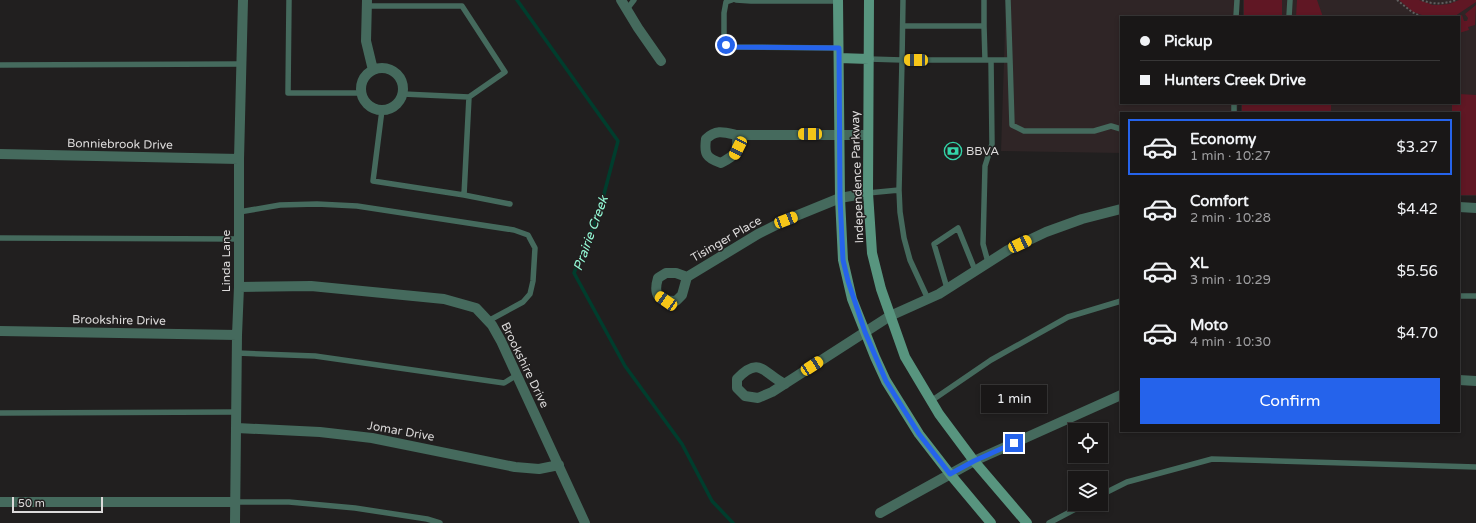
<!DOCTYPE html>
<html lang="en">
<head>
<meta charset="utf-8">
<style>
  body { margin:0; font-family:"Varela Round",sans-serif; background:#222020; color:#f1f3f6; height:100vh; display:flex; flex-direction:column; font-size:15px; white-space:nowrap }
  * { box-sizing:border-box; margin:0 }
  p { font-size:13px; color:#9f9fa1 }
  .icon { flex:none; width:22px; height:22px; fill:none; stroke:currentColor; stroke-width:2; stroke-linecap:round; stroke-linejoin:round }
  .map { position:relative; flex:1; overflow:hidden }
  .sheet { position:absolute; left:1120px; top:112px; width:340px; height:320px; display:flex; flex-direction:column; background:#191717; border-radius:0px; box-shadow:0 2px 6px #0003,0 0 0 1px #373636 }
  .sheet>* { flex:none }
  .banner { position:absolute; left:1120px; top:16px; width:340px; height:88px; border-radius:0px; box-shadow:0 2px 6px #0003,0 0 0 1px #373636; display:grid; align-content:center; height:88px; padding:0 20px; background:#191717 }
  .buttons { position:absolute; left:1068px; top:423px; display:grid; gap:8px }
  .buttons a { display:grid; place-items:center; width:40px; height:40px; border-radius:0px; background:#191717; box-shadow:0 2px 6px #0003,0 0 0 1px #373636; font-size:20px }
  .scale { position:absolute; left:12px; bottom:10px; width:91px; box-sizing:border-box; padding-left:4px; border:2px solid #dcdada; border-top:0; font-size:11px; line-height:14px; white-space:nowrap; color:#dcdada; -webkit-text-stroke:3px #211f1f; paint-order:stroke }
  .end { position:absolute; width:18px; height:18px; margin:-9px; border:5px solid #2563eb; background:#fff; box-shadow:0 0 0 2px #fff }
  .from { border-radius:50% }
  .bubble { position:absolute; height:28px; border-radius:0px; background:#191717; box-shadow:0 2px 6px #0003,0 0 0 1px #373636; font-size:13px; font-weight:600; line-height:28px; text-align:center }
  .car { position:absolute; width:12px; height:24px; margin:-12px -6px; border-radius:5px; box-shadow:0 0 3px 1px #0007; background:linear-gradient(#f5c518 24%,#345 0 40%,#f5c518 0 76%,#345 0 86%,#f5c518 0) }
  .banner b { display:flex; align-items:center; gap:14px; height:38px; font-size:15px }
  .banner b+b { border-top:1px solid #373636 }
  .banner i { width:10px; height:10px; background:#f1f3f6 }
  ul { padding:7px 0 0; list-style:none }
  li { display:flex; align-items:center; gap:12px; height:56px; margin:0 8px 6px; padding:0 12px; border:2px solid transparent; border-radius:0px }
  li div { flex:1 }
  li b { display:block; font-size:15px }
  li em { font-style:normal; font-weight:600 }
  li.selected { border-color:#2563eb }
  li>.icon { width:36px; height:36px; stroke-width:1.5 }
  .cta { display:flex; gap:8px; margin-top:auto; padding:8px 20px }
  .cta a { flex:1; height:46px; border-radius:0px; background:#2563eb; color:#fff; font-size:16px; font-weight:600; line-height:46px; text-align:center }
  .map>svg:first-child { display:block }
</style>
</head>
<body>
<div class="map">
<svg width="1476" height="523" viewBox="0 0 1476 523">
  <rect width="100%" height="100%" fill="#211f1f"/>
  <path fill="#2f2526" d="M1006 0H1240L1239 17H1121V103H1238L1237 113H1121V153L1001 151Z
    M1243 0H1476V196H1459V113H1241V103H1459V17H1243Z"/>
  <path fill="#601724" d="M1244 0H1282V17H1244Z
    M1297 0H1317L1323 17H1296Z
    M1399 0H1419L1433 5H1439L1449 4 1459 0H1476V2L1455 16 1428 17 1413 12Z
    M1476 5 1475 25 1468 27 1469 30 1459 33 1458 17 1462 15 1464 21H1467L1468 18 1465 14Z
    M1459 94 1476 95V195H1459V113H1452V103H1459Z
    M1242 103H1331V113H1242Z"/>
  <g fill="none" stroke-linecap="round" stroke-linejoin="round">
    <path stroke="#003d2d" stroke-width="3.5" d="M517 0 618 141 599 213 574 273 625 366 682 444 712 501 733 523"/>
    <path stroke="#615f5f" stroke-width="2" stroke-dasharray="2 2" stroke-linecap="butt" d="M1397 0 1412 12 1422 17
      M1422 0C1433 5 1444 4 1456 0"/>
    <path stroke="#456a5d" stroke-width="5.5" d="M289 0 288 93H361
      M732 0 726 2 724 13V42L726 45 731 47 839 48
      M736 0 751 1H838
      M367 6H462L505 72 469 97 464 195 373 181 382 110
      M627 9 634 0
      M1236 17 1237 0
      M1289 17 1290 0
      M903 26H984V0
      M984 26 985 60
      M869 59 902 60 903 0
      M1010 60 1012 125 1024 131H1094L1111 126 1121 129
      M0 65 241 64
      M403 94 469 97
      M1234 113V103
      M868 193 899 190
      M464 195 510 204
      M239 212 280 205 317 204 357 206 514 230 528 235 535 248 533 281 530 294 523 302 488 321
      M0 238 239 239
      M988 262 983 244 985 166 992 144 991 60
      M947 288 934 244 958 228 975 270
      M1459 296H1476
      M928 299 910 260 904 238 900 212 899 190 902 60H1010L1008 0
      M237 353 315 356 504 383 517 375
      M931 401 991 360 1068 317 1121 301
      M0 413 237 412
      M1101 495 1127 482 1212 459 1476 467
      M235 502H289L355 508 427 519 440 523
      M1049 523 1085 504"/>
    <path stroke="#456a5d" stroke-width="10" d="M367 0 366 41 373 70
      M621 0 638 28 661 61
      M361 89a21 21 0 1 1 42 0a21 21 0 1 1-42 0Z
      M737 135C738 153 737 154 721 163 706 158 704 154 706 139 716 129 724 132 737 135H868
      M0 154 239 159
      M1459 207 1476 208
      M666 273H676L687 277 682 295 676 301C658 301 653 295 658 278Z
      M687 277 758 234 786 220 840 198 868 193
      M239 287 311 286 444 299 476 308 492 325 501 341 585 523
      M0 331 237 335
      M1459 380 1476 381
      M785 384C764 374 760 355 737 379V388L745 396 758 398 772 392 890 316 939 294 1008 250 1046 232 1082 219 1121 209
      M237 428 320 432 372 438 515 467 539 469 559 465
      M0 502H235
      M880 513 974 461 1121 395
      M235 523 237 335 239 287V159L243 0"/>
    <path stroke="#58957f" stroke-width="10" d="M838 0 840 198 843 260 852 299 875 357 886 381 919 434 950 474 991 523
      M869 0 868 193 872 253 881 289 905 357 939 414 974 461 1027 523
      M839 58 869 59"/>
  </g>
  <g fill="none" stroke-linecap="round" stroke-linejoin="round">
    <path stroke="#2563eb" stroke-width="5" d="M726 45 731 47 839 48 840 198 843 260 848 281 865 332 886 381 919 434 950 474 974 461 1014 443"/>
  </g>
  <defs>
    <symbol id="bank-ring" viewBox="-11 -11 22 22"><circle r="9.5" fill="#211f1f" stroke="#34d4a8" stroke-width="1.5"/><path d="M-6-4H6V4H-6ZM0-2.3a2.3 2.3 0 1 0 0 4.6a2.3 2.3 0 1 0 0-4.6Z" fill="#34d4a8"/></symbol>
  </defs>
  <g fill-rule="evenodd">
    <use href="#bank-ring" x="943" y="141" width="20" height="20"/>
  </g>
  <g text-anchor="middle" stroke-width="3" stroke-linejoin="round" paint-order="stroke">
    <g font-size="12" fill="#dcdada" stroke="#211f1f">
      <text transform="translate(120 144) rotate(1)" y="4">Bonniebrook Drive</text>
      <text transform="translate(857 177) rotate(-92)" y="4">Independence Parkway</text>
      <text transform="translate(726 239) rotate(-30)" y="4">Tisinger Place</text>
      <text transform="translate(226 261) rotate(-90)" y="4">Linda Lane</text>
      <text transform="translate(119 320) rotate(1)" y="4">Brookshire Drive</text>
      <text transform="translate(525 365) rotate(64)" y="4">Brookshire Drive</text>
      <text transform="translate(401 431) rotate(10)" y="4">Jomar Drive</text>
    </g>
    <g font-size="12" fill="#dcdada" stroke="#211f1f" text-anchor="start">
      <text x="966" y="155">BBVA</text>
    </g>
    <g font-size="13" font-style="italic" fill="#95fbd7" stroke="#211f1f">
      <text transform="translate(590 233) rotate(-70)" y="5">Prairie Creek</text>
    </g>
  </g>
</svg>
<div class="buttons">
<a><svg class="icon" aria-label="locate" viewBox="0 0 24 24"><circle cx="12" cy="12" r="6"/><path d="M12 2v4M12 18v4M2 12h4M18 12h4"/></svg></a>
<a><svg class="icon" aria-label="layers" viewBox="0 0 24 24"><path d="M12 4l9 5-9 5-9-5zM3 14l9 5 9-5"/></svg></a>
</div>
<div class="scale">50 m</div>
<i class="end from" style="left:726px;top:45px"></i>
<i class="end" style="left:1014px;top:443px"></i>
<div class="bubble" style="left:981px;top:385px;width:66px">1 min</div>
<i class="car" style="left:916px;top:60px;rotate:271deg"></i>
<i class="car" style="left:810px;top:134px;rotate:270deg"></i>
<i class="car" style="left:738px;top:148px;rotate:207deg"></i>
<i class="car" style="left:786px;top:220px;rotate:69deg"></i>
<i class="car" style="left:1020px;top:244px;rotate:65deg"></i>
<i class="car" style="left:666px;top:301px;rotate:304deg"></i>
<i class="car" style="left:812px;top:366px;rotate:57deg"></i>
<div class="banner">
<b><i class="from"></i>Pickup</b>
<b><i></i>Hunters Creek Drive</b>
</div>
<section class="sheet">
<ul>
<li class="selected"><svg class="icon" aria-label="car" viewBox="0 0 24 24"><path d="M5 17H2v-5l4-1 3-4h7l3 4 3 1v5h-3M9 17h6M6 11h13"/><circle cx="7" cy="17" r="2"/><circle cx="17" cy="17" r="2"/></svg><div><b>Economy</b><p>1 min · 10:27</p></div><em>$3.27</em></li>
<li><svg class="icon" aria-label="car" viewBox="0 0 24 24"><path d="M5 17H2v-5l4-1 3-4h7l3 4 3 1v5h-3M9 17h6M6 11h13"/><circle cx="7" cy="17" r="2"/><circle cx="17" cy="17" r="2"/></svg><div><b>Comfort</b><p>2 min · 10:28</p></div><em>$4.42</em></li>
<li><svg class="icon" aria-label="car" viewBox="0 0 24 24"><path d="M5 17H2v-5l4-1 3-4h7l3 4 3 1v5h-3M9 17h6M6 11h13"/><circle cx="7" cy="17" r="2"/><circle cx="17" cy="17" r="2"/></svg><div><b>XL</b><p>3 min · 10:29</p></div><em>$5.56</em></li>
<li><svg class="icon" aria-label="car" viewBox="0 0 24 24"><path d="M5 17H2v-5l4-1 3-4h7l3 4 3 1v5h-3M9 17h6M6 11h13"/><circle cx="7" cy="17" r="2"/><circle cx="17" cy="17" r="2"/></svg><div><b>Moto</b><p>4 min · 10:30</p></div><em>$4.70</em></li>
</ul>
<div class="cta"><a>Confirm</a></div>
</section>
</div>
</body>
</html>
